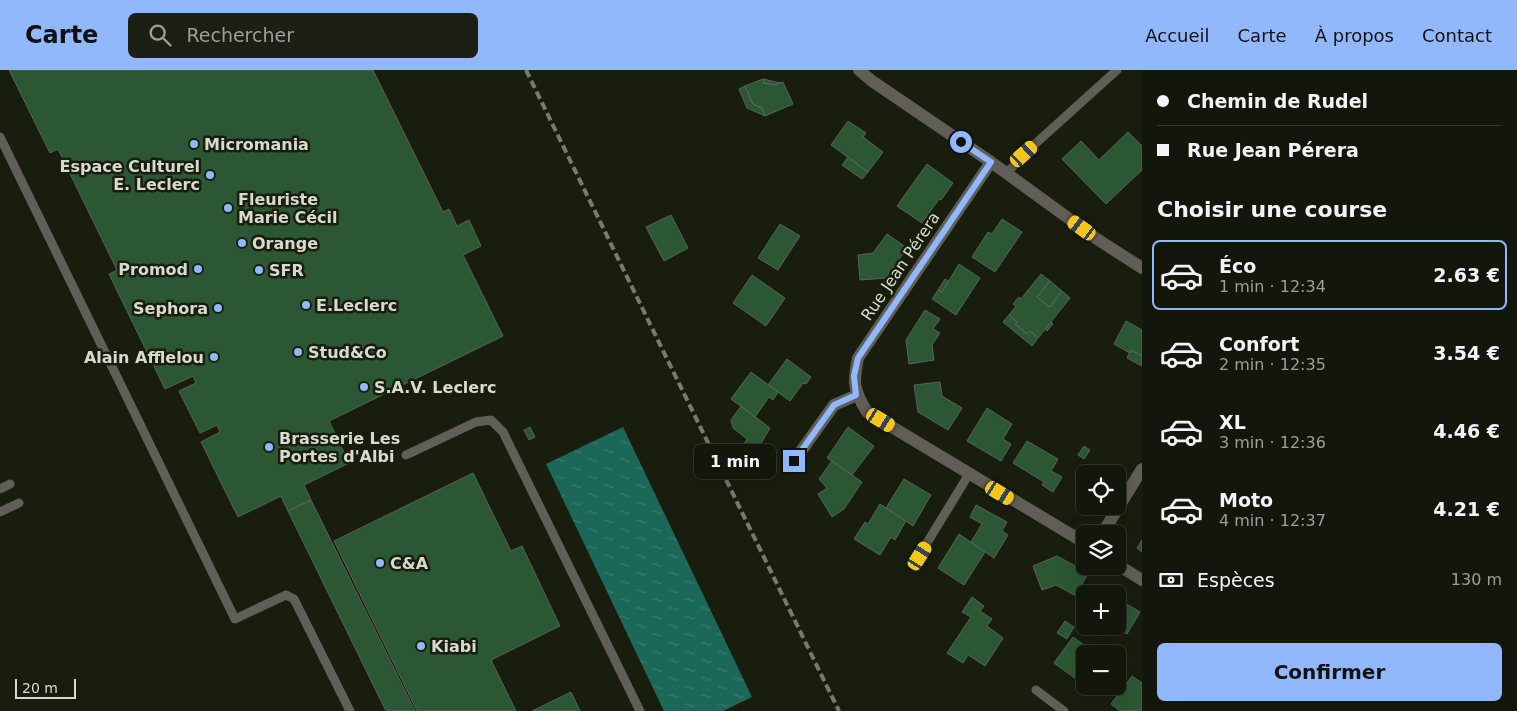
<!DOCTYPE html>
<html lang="fr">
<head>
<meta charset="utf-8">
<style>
  body { margin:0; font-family:"DejaVu Sans",sans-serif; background:#1c1f13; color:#f1f3f6; height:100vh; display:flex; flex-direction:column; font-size:19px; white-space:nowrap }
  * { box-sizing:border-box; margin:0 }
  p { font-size:16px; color:#9d9f9c }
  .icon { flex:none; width:28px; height:28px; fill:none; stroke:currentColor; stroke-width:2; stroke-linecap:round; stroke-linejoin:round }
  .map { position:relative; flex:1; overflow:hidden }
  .panel { display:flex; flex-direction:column; background:#13160a; width:375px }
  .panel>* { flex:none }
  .guide { display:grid; align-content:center; height:110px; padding:0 15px; background:#13160a }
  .tools { position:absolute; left:1076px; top:395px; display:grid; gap:10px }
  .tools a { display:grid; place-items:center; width:50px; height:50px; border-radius:8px; background:#13160a; box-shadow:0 5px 20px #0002,0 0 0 1px #32352b; font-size:25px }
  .scale { position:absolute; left:15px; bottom:12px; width:61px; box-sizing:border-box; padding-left:5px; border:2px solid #d7dacf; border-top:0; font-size:14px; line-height:18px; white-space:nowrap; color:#d7dacf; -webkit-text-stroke:4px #191d0e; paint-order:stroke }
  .end { position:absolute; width:22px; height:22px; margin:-11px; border:6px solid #91b8fd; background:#111; box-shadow:0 0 0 2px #111 }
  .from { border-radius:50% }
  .bubble { position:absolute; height:35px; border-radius:8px; background:#13160a; box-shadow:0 5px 20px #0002,0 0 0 1px #32352b; font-size:16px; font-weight:800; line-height:35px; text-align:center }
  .car { position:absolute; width:15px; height:30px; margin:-15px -8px; border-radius:6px; box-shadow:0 0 4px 1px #0007; background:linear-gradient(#f5c518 24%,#345 0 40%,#f5c518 0 76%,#345 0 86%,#f5c518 0) }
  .guide b { display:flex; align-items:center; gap:18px; height:48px; font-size:19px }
  .guide b+b { border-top:1px solid #32352b }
  .guide i { width:12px; height:12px; background:#f1f3f6 }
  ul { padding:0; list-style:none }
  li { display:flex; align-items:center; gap:15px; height:70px; margin:0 10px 8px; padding:0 5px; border:2px solid transparent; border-radius:8px }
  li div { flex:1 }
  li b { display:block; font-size:19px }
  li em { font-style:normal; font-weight:800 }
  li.active { border-color:#91b8fd }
  li>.icon { width:45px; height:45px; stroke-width:1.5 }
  h2 { padding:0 15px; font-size:22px; line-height:60px }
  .pay { display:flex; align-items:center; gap:12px; height:55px; padding:0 15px; font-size:19px }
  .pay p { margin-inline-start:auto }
  .cta { display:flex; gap:10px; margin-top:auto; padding:10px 15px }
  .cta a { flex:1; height:58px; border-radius:8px; background:#91b8fd; color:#111; font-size:20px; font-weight:800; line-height:58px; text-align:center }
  header { display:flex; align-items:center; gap:30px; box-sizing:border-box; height:70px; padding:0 25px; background:#91b8fd; color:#111 }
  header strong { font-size:24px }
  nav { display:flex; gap:28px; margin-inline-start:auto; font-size:18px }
  .search { width:350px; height:45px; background:#1c1f13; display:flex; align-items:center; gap:12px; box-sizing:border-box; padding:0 18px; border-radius:8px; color:#9d9f9c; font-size:19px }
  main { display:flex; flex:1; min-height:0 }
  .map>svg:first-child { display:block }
</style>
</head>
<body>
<header>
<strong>Carte</strong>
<div class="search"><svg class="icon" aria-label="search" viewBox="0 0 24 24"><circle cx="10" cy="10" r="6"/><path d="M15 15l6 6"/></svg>Rechercher</div>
<nav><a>Accueil</a><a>Carte</a><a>À propos</a><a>Contact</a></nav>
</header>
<main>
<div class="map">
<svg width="1142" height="641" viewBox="0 0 1142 641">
  <defs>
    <pattern id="water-ripples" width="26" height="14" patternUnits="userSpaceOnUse" patternTransform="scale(1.25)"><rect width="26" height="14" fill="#1b6758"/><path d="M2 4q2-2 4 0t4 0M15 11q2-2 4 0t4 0" fill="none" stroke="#3b7c6f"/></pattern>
  </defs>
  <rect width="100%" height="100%" fill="#191d0e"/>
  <path fill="url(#water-ripples)" d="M623 357 752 627 723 641H664L546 394Z"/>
  <path fill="#2c5734" stroke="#556557" d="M9 0H373L443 142 449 139 457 156 469 150 481 176 463 185 503 266 329 351 349 393 304 415 311 430 288 441 281 426 238 447 201 372 220 362 217 355 200 363 179 321 196 313 193 306 165 319 109 204 117 200 58 79 50 83Z
    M763 9 781 13 775 15 764 13Z
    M763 9 764 13 775 15 783 12 793 34 765 46 762 38 753 34 745 16Z
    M745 16 753 34 762 38 765 46 747 38 739 19Z
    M848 51 866 63 863 67 883 82 868 102 831 75Z
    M1128 62 1142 76V100L1106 134 1062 89 1081 71 1099 90Z
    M848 87 868 102 862 109 842 95Z
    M927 94 953 113 941 130 939 129 922 153 897 136Z
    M671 145 688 178 664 191 646 157Z
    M1002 149 1022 162 995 202 972 187 988 162 992 164Z
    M780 154 800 166 778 200 758 188Z
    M887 164 907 178 886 208 860 210 858 185 873 183Z
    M959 194 980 208 956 245 932 229 938 220 942 222Z
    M1041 204 1050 211 1037 227 1050 237 1062 221 1070 228 1038 268 1030 261 1027 264 1015 254 1017 252 1009 245 1016 236 1013 234 1019 227 1021 229Z
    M752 205 785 228 766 256 733 233Z
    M945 209 949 211 942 222 938 220Z
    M1050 211 1062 221 1050 237 1037 227Z
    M925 240 940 249 933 259 940 263 932 275 934 290 909 294 906 270Z
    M1009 245 1017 252 1015 254 1027 264 1030 261 1038 268 1032 276 1003 252Z
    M1126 251 1142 260V286L1131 280 1130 283 1114 274Z
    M1051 252 1053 254 1047 261 1045 259Z
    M1131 280 1142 286V296L1127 288Z
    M787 289 811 307 806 314 803 313 790 331 768 315Z
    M751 302 778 322 773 330 769 327 755 347 731 329Z
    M940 312 942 326 962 338 948 360 918 342 914 315Z
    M741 336 770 358 760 375 767 380 759 392 741 378 747 369 733 358 731 350Z
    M987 338 1012 354 1003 369 1011 374 1001 391 967 371Z
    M530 357 535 367 529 370 524 360Z
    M848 357 874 376 852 405 827 388Z
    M1027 371 1058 389 1051 401 1062 407 1053 422 1042 415 1044 412 1013 393Z
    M1084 376 1090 380 1084 389 1078 385Z
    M832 391 862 412 844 439 832 447 818 424 827 418 819 409Z
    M473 403 511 481 522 476 560 556 491 590 516 641H417L334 471Z
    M904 409 931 425 913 456 886 438Z
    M311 430 415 641H386L288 441Z
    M880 434 906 451 895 470 891 467 880 485 854 469 865 452 868 454Z
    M976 435 1007 452 1002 461 1008 465 994 488 971 472 982 454 970 447Z
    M959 464 985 482 964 515 938 498Z
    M1142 470V482L1137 478Z
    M1057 486 1088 503 1076 526 1056 515 1042 520 1033 496Z
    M1098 514 1109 520 1107 524H1092Z
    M972 527 984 536 980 541 992 549 987 556 1003 568 985 596 968 585 963 593 947 583 971 547 962 542Z
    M1118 529 1140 542 1127 564 1113 556H1118Z
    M1065 551 1074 557 1067 569 1057 563Z
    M1073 567 1096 584H1085V611L1083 614 1054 593Z
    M1132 606 1142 613V641H1120L1111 634Z
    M571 622 580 641H532Z"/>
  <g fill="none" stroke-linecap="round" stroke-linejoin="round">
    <path stroke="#605e56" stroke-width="9" d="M0 67 235 549 286 525 294 529 350 641
      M1007 103 1024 84 1117 0
      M406 385 476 352 491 350 503 362 640 641
      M0 419 10 414
      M0 442 19 433
      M919 486 969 404
      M1036 620 1064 641"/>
    <path stroke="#605e56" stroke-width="12" d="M859 0 872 11 991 92 1097 169 1142 198
      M991 92 858 288C853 313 853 319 867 342L1085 473
      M794 391 834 335 857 325
      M1102 464 1142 399
      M1118 495 1142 510"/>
    <path stroke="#777a6d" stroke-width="4" stroke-dasharray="8 4" stroke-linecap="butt" d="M526 0 839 641"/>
  </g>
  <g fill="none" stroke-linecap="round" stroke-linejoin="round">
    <path stroke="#91b8fd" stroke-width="6" d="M794 391 834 335 856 325 854 306 858 288 991 92 961 72"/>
  </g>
  <g fill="#91b8fd" stroke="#191d0e" stroke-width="2">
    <circle cx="194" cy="74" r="5"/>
    <circle cx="210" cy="105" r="5"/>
    <circle cx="228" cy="138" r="5"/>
    <circle cx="242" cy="173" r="5"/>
    <circle cx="198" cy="199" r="5"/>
    <circle cx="259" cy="200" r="5"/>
    <circle cx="306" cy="235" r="5"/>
    <circle cx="218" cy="238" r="5"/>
    <circle cx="298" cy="282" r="5"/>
    <circle cx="214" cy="287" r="5"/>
    <circle cx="364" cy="317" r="5"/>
    <circle cx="269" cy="377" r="5"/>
    <circle cx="380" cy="493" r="5"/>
    <circle cx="421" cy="576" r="5"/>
  </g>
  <g text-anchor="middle" stroke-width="5" stroke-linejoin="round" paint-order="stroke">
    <g font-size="16" font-weight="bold" fill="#d7dacf" stroke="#191d0e" text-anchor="start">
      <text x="204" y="80">Micromania</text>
      <text x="200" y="102" text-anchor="end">Espace Culturel<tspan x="200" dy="18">E. Leclerc</tspan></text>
      <text x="238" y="135">Fleuriste<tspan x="238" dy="18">Marie Cécil</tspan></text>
      <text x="252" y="179">Orange</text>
      <text x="188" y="205" text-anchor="end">Promod</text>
      <text x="269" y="206">SFR</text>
      <text x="316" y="241">E.Leclerc</text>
      <text x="208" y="244" text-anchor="end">Sephora</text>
      <text x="308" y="288">Stud&amp;Co</text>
      <text x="204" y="293" text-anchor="end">Alain Afflelou</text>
      <text x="374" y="323">S.A.V. Leclerc</text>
      <text x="279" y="374">Brasserie Les<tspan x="279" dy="18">Portes d'Albi</tspan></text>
      <text x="390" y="499">C&amp;A</text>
      <text x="431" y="582">Kiabi</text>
    </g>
    <g font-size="16" fill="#d7dacf" stroke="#191d0e">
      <text transform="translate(900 196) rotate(-56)" y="6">Rue Jean Pérera</text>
    </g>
  </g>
</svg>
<div class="tools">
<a><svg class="icon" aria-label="locate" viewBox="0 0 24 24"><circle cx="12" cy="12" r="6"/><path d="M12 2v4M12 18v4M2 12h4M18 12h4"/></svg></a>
<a><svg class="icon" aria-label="layers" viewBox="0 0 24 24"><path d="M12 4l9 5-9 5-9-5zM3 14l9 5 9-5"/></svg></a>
<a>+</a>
<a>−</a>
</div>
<div class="scale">20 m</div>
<i class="end from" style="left:961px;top:72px"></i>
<i class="end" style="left:794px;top:391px"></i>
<div class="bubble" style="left:694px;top:374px;width:82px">1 min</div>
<i class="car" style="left:1024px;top:84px;rotate:48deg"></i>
<i class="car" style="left:1082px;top:158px;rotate:306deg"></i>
<i class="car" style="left:881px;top:350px;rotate:121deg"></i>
<i class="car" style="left:1000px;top:423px;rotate:121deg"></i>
<i class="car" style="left:920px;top:486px;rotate:32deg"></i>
</div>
<section class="panel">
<div class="guide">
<b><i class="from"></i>Chemin de Rudel</b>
<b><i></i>Rue Jean Pérera</b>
</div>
<h2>Choisir une course</h2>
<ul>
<li class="active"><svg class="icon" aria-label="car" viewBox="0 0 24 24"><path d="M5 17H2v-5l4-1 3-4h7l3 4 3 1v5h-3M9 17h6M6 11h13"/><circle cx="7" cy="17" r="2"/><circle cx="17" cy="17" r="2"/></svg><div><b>Éco</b><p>1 min · 12:34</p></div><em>2.63 €</em></li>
<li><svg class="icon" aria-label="car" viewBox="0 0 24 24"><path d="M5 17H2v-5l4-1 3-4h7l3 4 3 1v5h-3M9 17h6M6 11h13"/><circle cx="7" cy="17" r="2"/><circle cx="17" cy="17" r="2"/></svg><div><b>Confort</b><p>2 min · 12:35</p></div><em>3.54 €</em></li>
<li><svg class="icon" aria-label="car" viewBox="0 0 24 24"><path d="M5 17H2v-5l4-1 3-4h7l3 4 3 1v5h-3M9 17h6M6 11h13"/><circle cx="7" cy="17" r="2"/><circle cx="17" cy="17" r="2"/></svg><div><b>XL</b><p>3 min · 12:36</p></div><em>4.46 €</em></li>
<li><svg class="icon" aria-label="car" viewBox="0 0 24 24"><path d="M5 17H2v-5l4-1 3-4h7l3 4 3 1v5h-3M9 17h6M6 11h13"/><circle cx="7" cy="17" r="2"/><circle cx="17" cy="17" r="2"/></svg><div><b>Moto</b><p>4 min · 12:37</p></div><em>4.21 €</em></li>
</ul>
<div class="pay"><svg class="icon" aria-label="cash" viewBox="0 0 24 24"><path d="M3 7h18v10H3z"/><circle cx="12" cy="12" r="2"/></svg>Espèces<p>130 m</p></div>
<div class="cta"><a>Confirmer</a></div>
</section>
</main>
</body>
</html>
